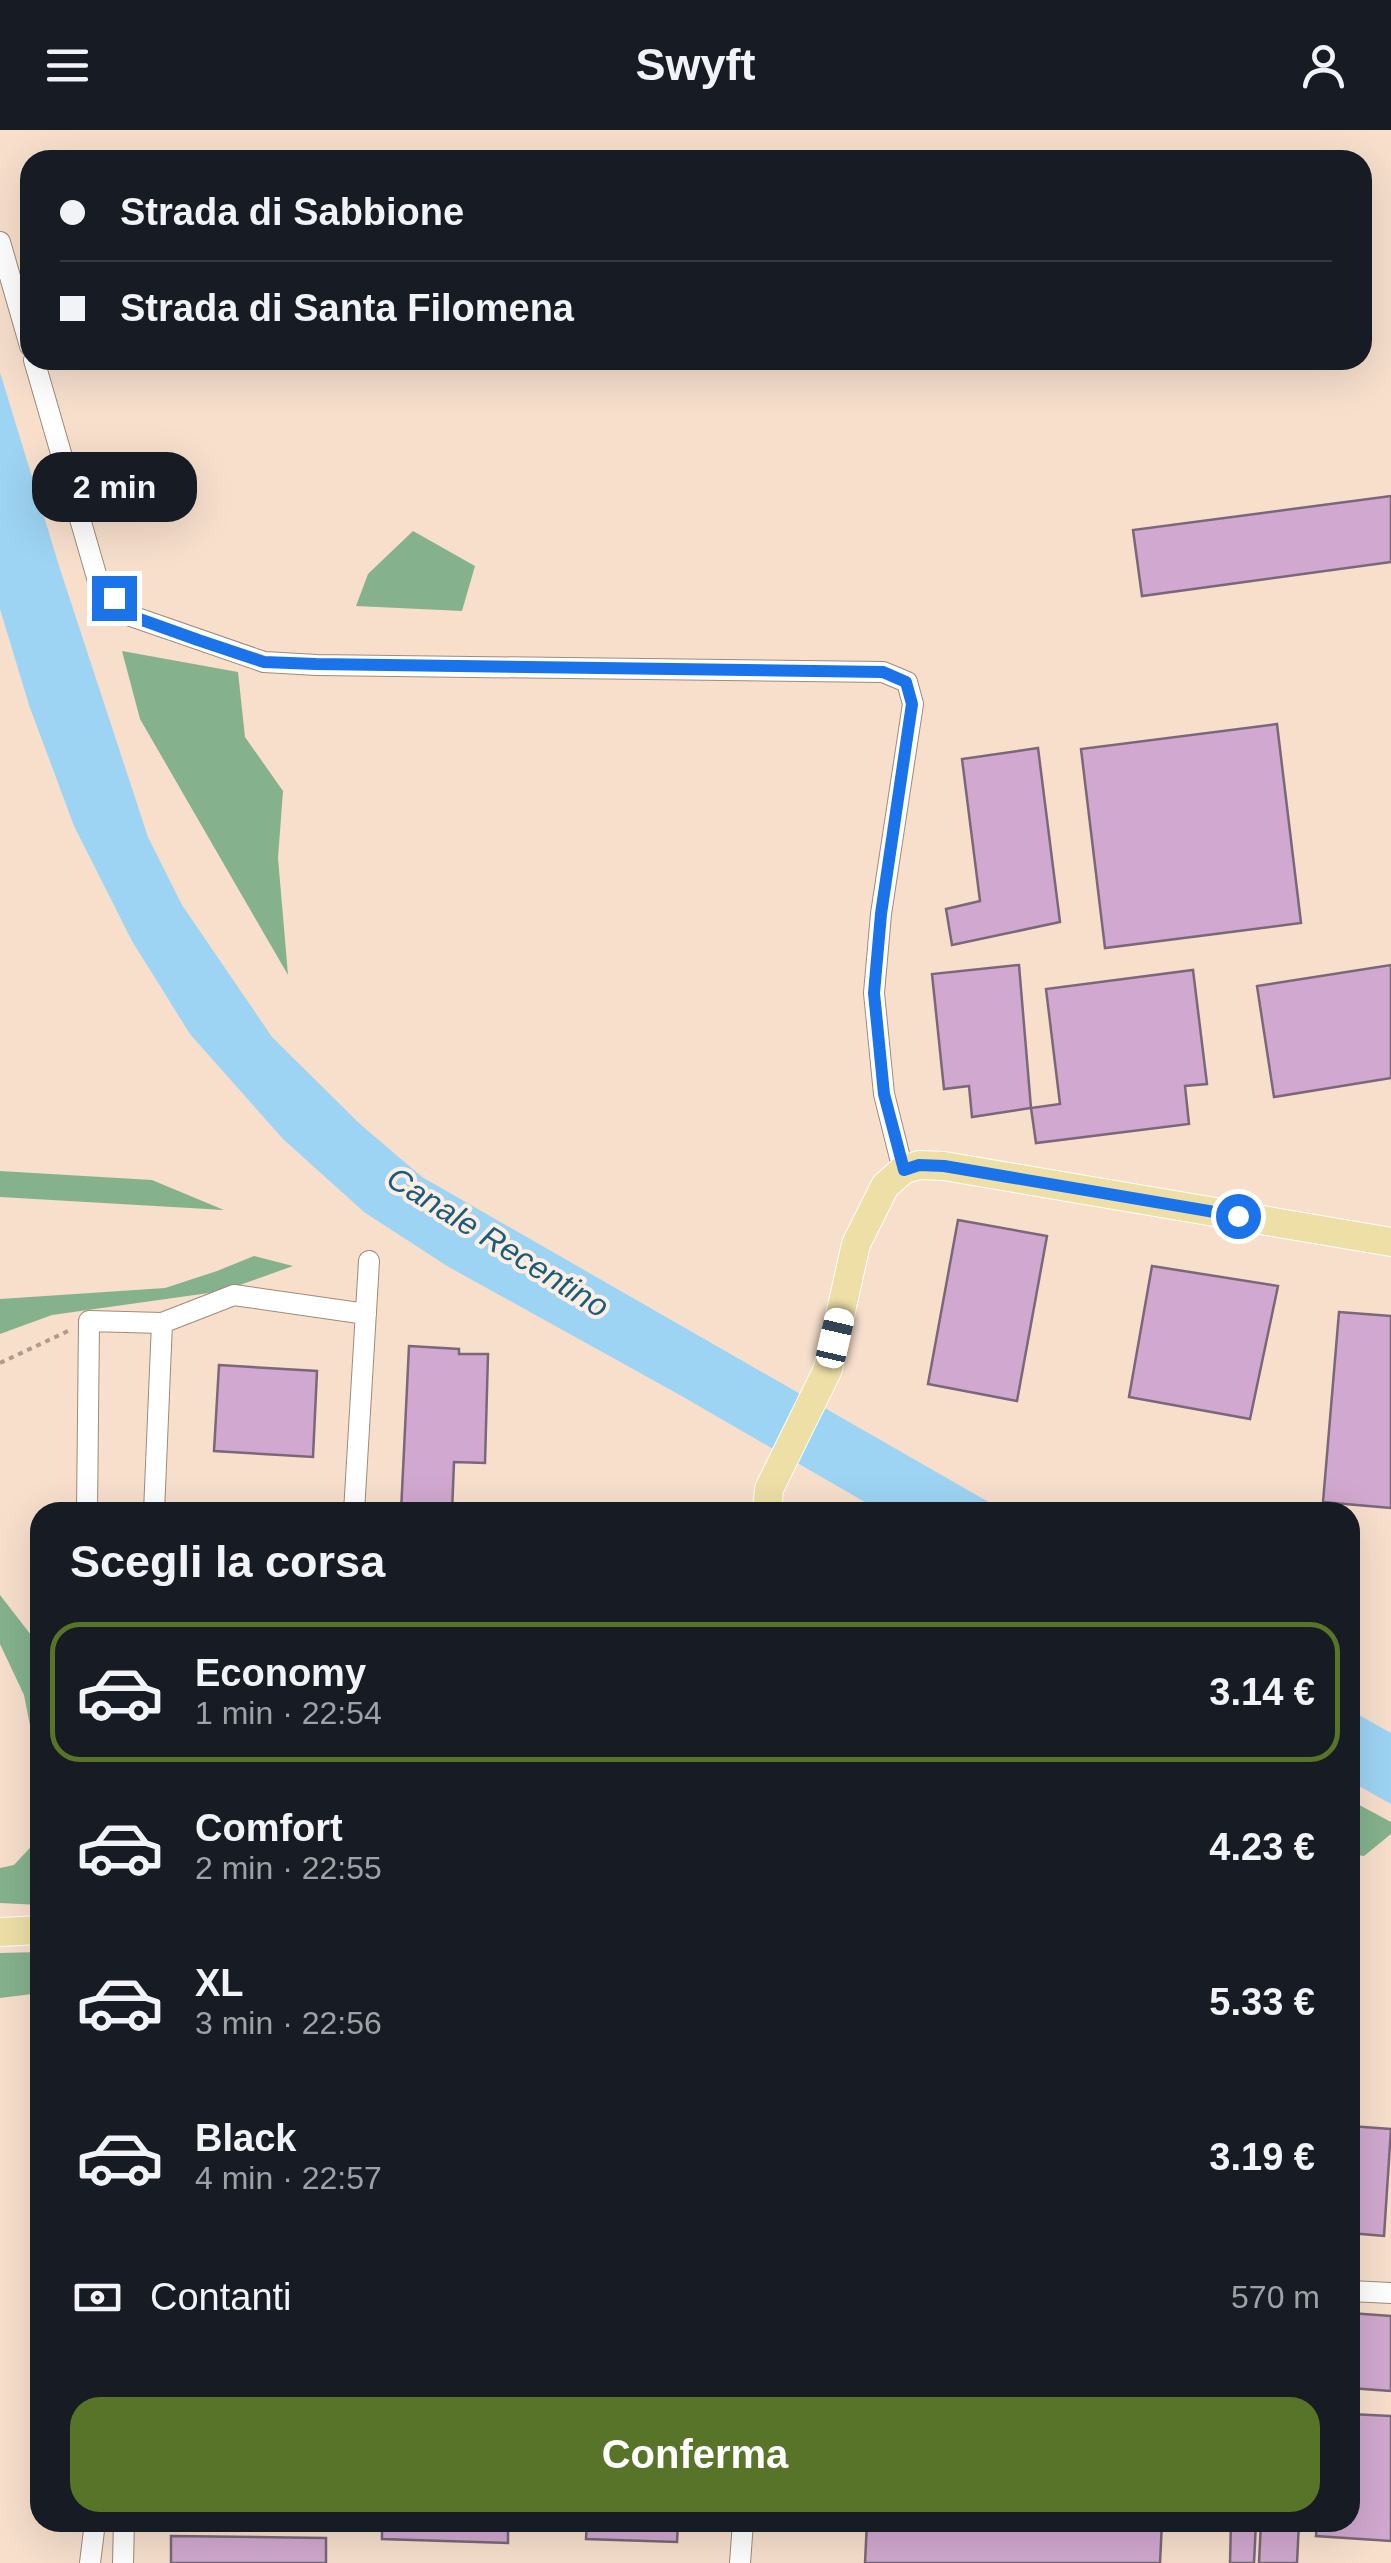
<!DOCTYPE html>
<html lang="it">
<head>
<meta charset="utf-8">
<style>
  body { margin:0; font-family:Helvetica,sans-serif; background:#242831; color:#f1f3f6; height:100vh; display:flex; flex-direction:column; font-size:38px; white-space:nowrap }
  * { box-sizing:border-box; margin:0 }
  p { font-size:32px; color:#9ea1a6 }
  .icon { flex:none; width:55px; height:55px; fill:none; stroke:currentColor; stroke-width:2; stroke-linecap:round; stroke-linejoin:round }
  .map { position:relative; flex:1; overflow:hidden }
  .details { position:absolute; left:30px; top:1372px; width:1330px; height:1030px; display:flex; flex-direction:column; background:#171b24; border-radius:30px; box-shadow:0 10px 40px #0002 }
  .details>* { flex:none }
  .guide { position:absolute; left:20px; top:20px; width:1352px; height:220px; border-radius:30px; box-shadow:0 10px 40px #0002; display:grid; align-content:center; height:220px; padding:0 40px; background:#171b24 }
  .end { position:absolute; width:45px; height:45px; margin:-22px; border:12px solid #1a73e8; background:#fff; box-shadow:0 0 0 5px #fff }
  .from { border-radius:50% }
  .bubble { position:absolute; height:70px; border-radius:30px; background:#171b24; box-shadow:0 10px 40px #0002; font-size:32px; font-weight:700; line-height:70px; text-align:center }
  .car { position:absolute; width:30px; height:60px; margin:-30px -15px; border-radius:12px; box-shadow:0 0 8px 2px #0007; background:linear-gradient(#fff 24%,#345 0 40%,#fff 0 76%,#345 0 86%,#fff 0) }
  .guide b { display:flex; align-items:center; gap:35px; height:95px; font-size:38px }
  .guide b+b { border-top:2px solid #363941 }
  .guide i { width:25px; height:25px; background:#f1f3f6 }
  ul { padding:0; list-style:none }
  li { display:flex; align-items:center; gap:30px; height:140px; margin:0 20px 15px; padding:0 20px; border:5px solid transparent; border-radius:30px }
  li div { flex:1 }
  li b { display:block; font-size:38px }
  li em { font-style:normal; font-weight:700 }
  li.selected { border-color:#587428 }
  li>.icon { width:90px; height:90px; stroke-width:1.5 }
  h2 { padding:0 40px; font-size:45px; line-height:120px }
  .pay { display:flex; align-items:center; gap:25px; height:110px; padding:0 40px; font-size:38px }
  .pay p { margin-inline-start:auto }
  .primary-button { display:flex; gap:20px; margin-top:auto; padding:20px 40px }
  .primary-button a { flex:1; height:115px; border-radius:30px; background:#587428; color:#fff; font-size:40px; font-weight:700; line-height:115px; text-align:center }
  header { display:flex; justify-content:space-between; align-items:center; height:130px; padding:0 40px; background:#171b24; font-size:45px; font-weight:700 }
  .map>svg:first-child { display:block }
</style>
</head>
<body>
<header><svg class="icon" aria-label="menu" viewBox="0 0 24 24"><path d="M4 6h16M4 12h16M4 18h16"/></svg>Swyft<svg class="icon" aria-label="person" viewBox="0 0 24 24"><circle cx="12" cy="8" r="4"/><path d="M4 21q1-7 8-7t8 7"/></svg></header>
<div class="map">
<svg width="1391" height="2433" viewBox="0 0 1391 2433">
  <rect width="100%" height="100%" fill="#f7dfcc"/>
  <path fill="#85b28d" d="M413 401 475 436 462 481 356 476 368 444Z
    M122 521 238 542 245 607 283 661 278 728 288 845 140 589Z
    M0 1041 152 1050 224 1080 0 1067Z
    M254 1126 293 1136 223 1161 52 1185 0 1204V1169L165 1158 217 1141Z
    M0 1465 31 1505 40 1511V1646L24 1565 0 1514Z
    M1350 1670 1391 1692V1704L1364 1726 1350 1724Z
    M40 1707V1775L0 1773V1738L14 1735Z
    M40 1822V1863L0 1868V1823Z"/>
  <path fill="#9dd4f3" d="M0 242 60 439 148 707 182 775 272 907 360 994 422 1047 1006 1382H882L678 1264 447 1136 364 1082 283 1009 190 904 132 811 74 696 29 575 0 479Z
    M1350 1580 1391 1603V1674L1350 1651Z"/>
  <path fill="#d1a8cf" stroke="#7a6779" stroke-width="2.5" d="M1391 366V432L1142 466 1133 400Z
    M1277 594 1301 793 1105 818 1081 619Z
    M1038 618 1060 792 952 815 946 779 980 771 962 629Z
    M1019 835 1031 978 972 987 969 956 944 959 932 844Z
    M1391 835V948L1274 967 1257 856Z
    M1193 840 1207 954 1185 956 1189 994 1036 1013 1031 978 1060 974 1046 859Z
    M958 1090 1047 1106 1017 1271 928 1254Z
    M1152 1136 1278 1156 1250 1289 1129 1267Z
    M1339 1182 1391 1186V1378L1323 1372Z
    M409 1216 459 1219V1224H488L485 1333 454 1332 452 1382H401Z
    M219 1235 317 1241 313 1327 214 1321Z
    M1350 1996 1391 1999 1384 2106 1350 2103Z
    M1350 2183 1391 2186V2261L1350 2258Z
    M1350 2284 1391 2286V2411L1316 2406 1317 2392H1350Z
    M382 2392H508V2413L382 2409Z
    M587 2392H678L677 2412 586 2409Z
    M867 2392H1162L1160 2433H865Z
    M1231 2392H1256L1254 2433H1230Z
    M1261 2392H1299L1297 2433H1259Z
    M171 2406 326 2408V2433H171Z"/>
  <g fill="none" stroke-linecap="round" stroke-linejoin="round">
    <defs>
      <path id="minor" d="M0 112 30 216
        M34 230 98 451 131 486 264 532 317 535 883 542 907 552 913 574 881 784 874 863 884 964 903 1040
        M87 1382 89 1191 162 1193 234 1165 366 1184
        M154 1382 162 1193
        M354 1382 369 1131
        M1350 2161 1391 2163
        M90 2433 95 2392
        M123 2433 124 2392
        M740 2433 743 2392"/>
      <path id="major" d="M767 1382 769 1359 828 1239 856 1114 885 1056 903 1040 919 1035 944 1036 1391 1112
        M0 1802 40 1800"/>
    </defs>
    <use href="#minor" stroke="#a08a79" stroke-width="22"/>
    <use href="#major" stroke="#fff" stroke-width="30"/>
    <path stroke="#ad9b8c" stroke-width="4" stroke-dasharray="5 5" stroke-linecap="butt" d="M0 1233 68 1201"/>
    <use href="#minor" stroke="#fff" stroke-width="20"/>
    <use href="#major" stroke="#eddfa6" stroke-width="28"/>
  </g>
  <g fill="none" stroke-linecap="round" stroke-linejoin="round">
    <path stroke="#1a73e8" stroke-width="12" d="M114 468 131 486 198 510 264 532 316 534 883 542 906 552 912 574 881 784 874 863 884 964 904 1040 919 1035 944 1036 1238 1086"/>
  </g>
  <g text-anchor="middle" stroke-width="8" stroke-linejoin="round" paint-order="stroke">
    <g font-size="32" font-style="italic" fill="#1a5c7b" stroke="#fdeee3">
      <text transform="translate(498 1112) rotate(32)" y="11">Canale Recentino</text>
    </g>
  </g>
</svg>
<i class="end from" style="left:1238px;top:1086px"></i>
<i class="end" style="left:114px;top:468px"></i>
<div class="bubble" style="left:32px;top:322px;width:165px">2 min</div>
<i class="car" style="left:835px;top:1208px;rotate:13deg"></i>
<div class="guide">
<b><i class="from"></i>Strada di Sabbione</b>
<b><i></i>Strada di Santa Filomena</b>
</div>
<section class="details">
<h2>Scegli la corsa</h2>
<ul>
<li class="selected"><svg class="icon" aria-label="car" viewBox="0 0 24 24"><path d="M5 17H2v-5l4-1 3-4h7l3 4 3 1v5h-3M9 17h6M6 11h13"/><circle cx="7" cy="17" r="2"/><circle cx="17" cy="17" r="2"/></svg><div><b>Economy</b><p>1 min · 22:54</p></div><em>3.14 €</em></li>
<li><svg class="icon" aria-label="car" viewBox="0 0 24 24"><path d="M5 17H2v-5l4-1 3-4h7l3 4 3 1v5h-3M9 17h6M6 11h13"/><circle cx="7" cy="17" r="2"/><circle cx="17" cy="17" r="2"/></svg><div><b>Comfort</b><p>2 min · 22:55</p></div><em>4.23 €</em></li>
<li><svg class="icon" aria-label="car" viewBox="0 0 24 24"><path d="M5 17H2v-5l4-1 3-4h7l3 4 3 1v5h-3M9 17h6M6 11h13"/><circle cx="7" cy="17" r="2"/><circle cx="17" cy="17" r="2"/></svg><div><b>XL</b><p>3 min · 22:56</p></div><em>5.33 €</em></li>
<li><svg class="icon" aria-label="car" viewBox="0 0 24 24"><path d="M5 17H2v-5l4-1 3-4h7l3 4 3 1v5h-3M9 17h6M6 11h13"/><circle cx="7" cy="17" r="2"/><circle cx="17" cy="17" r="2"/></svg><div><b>Black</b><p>4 min · 22:57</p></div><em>3.19 €</em></li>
</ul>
<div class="pay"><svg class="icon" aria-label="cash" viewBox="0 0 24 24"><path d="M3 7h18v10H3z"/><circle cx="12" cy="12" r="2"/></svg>Contanti<p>570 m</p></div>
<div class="primary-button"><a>Conferma</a></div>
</section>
</div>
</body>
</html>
